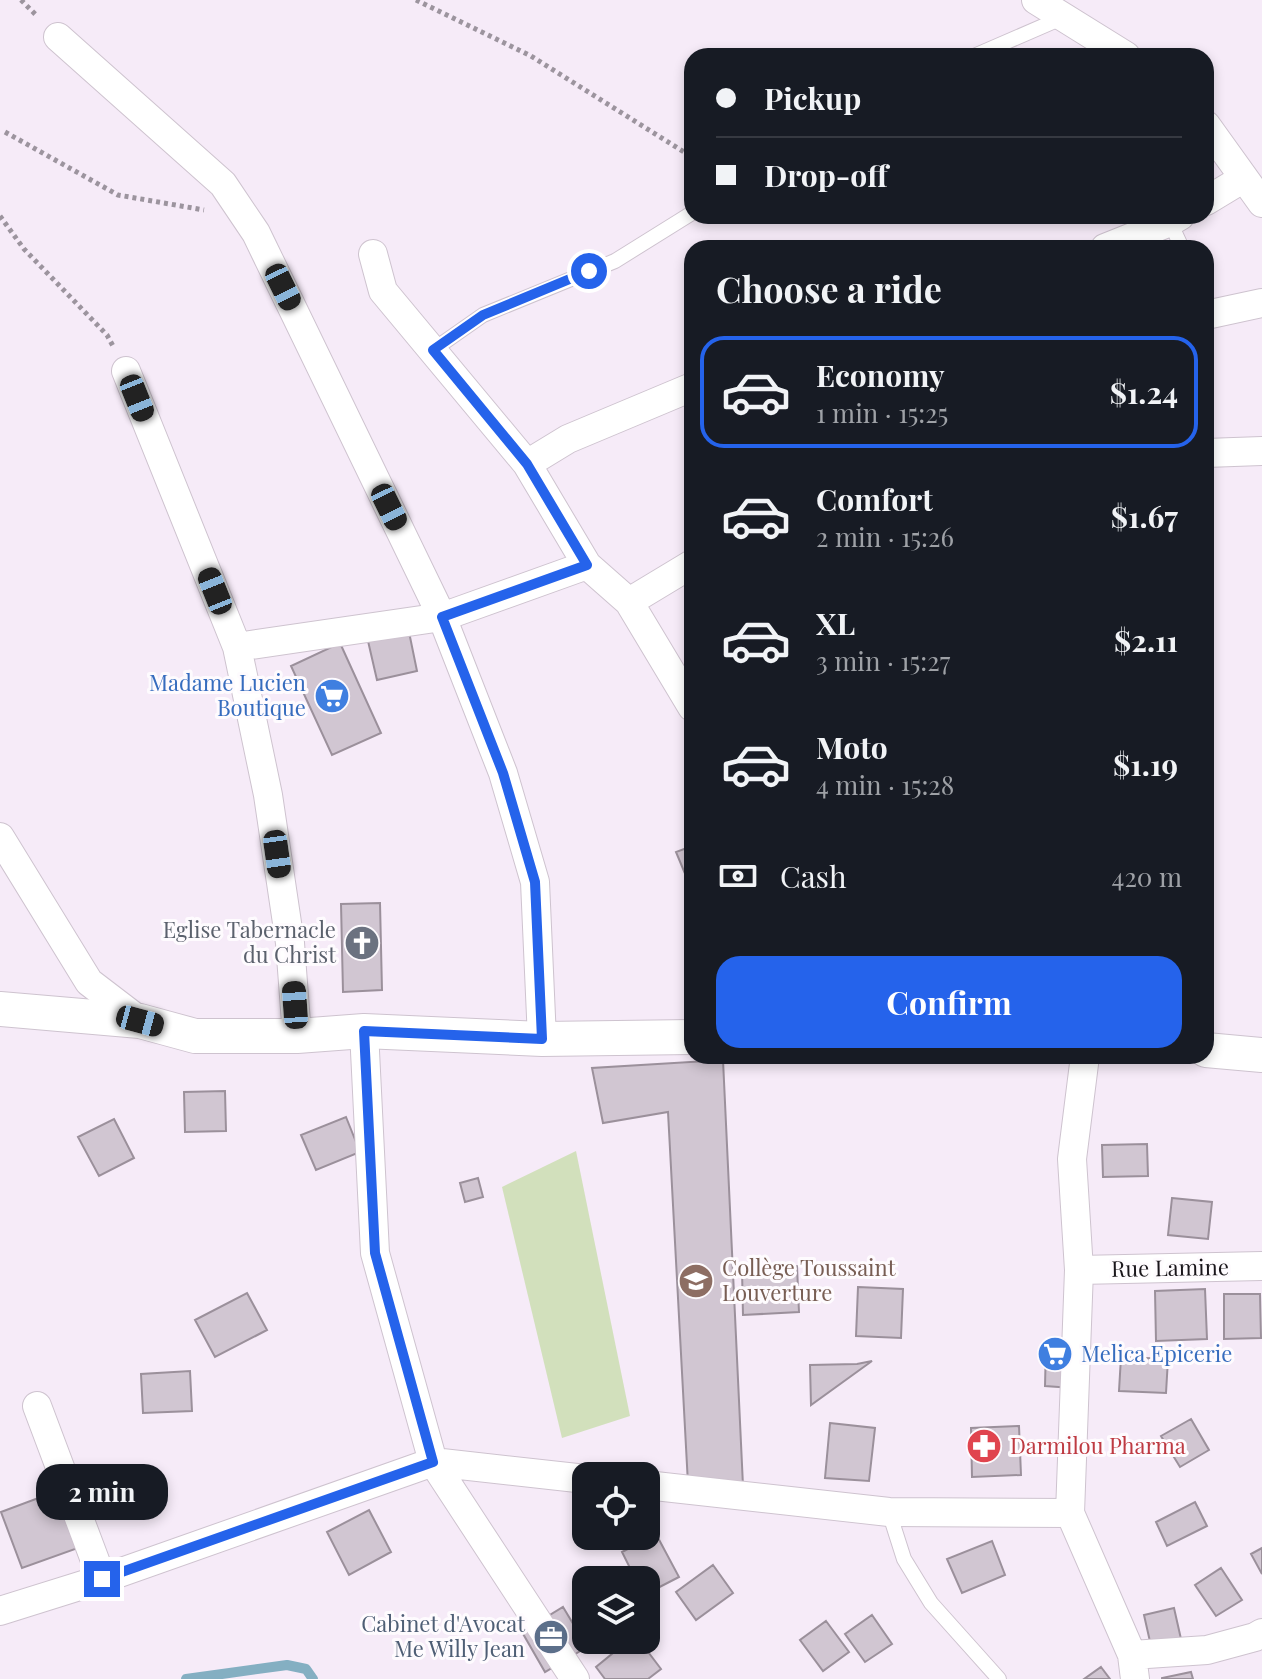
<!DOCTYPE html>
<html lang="en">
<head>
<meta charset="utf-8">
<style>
  body { margin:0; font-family:"Playfair Display",serif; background:#242831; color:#f1f3f6; height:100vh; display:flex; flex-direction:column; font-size:30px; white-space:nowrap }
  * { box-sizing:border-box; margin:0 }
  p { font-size:26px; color:#9ea1a6 }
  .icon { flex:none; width:44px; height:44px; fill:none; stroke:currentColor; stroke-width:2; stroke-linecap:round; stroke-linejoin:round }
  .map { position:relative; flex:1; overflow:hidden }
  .panel { position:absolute; left:684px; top:240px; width:530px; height:824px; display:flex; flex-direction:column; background:#171b24; border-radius:24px; box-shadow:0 4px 12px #0003 }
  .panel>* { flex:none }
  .hud { position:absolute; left:684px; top:48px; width:530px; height:176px; border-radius:24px; box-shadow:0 4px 12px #0003; display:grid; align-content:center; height:176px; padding:0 32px; background:#171b24 }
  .controls { position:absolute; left:572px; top:1462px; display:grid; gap:16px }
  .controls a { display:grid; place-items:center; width:88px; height:88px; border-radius:16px; background:#171b24; box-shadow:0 4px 12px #0003; font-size:40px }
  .end { position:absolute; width:36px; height:36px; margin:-18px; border:10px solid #2563eb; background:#fff; box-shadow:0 0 0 4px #fff }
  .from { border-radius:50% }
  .bubble { position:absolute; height:56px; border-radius:24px; background:#171b24; box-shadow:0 4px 12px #0003; font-size:26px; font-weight:700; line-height:56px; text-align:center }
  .car { position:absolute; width:24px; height:48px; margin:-24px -12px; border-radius:10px; box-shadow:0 0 6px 2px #0007; background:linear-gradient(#222 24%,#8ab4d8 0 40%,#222 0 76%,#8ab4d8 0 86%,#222 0) }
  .hud b { display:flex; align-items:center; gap:28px; height:76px; font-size:30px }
  .hud b+b { border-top:2px solid #363941 }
  .hud i { width:20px; height:20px; background:#f1f3f6 }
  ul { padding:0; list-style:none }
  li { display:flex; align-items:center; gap:24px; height:112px; margin:0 16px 12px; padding:0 16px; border:4px solid transparent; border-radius:24px }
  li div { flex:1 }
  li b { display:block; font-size:30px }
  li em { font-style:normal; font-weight:700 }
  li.active { border-color:#2563eb }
  li>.icon { width:72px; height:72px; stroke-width:1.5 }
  h2 { padding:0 32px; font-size:36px; line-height:96px }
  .pay { display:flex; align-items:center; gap:20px; height:88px; padding:0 32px; font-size:30px }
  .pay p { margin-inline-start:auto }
  .action { display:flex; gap:16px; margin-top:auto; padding:16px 32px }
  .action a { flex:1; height:92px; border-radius:24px; background:#2563eb; color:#fff; font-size:32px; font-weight:700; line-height:92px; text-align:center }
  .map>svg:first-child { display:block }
</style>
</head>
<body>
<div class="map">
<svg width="1262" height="1679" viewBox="0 0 1262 1679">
  <rect width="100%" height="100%" fill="#f6ebf8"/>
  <path fill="#d2e0bc" d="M576 1151 630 1416 562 1438 502 1187Z"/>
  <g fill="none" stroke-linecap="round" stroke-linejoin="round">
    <path stroke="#84afc2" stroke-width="10" d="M186 1679 287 1665 306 1669 313 1679"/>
  </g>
  <path fill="#d1c6d2" stroke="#9b909b" stroke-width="2" d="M409 632 417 671 377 680 368 641Z
    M340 643 381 733 332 755 291 666Z
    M692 846V879L688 881 676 852Z
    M380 903 382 990 343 992 341 904Z
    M723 1060 743 1486 688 1484 668 1112 603 1123 592 1068Z
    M225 1091 226 1131 185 1132 184 1092Z
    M346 1117 360 1152 316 1170 301 1135Z
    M114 1119 134 1158 99 1176 78 1137Z
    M1147 1144 1148 1176 1103 1177 1102 1145Z
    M478 1178 483 1197 465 1202 460 1183Z
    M1172 1198 1212 1202 1208 1239 1168 1235Z
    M797 1266 799 1312 743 1315 742 1270Z
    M858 1287 903 1289 901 1338 856 1336Z
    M1205 1289 1207 1339 1156 1341 1155 1291Z
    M247 1293 267 1330 215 1357 195 1320Z
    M1224 1294H1260L1261 1338 1224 1339Z
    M1046 1344 1073 1345 1072 1388 1045 1386Z
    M1121 1357 1168 1359 1166 1393 1119 1391Z
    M872 1361 811 1405 810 1365 857 1364Z
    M190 1371 192 1411 143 1413 141 1374Z
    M1191 1419 1209 1450 1180 1467 1161 1436Z
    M830 1423 875 1428 869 1481 825 1478Z
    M1019 1426 1021 1475 972 1477 971 1428Z
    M57 1491 78 1548 22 1568 1 1512Z
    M1195 1502 1207 1526 1167 1546 1156 1522Z
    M369 1510 391 1552 349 1575 327 1532Z
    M656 1534 679 1577 646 1594V1580H636L622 1552Z
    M992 1541 1005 1575 962 1593 947 1559Z
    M1262 1548V1574L1251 1554Z
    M713 1565 733 1593 696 1620 676 1592Z
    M1221 1568 1242 1600 1216 1616 1195 1585Z
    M563 1607 587 1647 545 1672 522 1632Z
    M1174 1608 1181 1639 1151 1646 1144 1615Z
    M872 1615 892 1644 865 1662 845 1634Z
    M826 1621 849 1652 823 1671 800 1640Z
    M629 1640H639L661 1669 648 1679H605L596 1667Z
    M1101 1667 1110 1679H1084Z
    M1191 1672 1193 1679H1162V1678Z"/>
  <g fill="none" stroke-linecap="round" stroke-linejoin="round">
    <defs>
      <path id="service" d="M974 56 1064 17
        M1170 222 1182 248
        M433 350 483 315 615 261 692 213
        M889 1512 904 1559 931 1603 999 1679"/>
      <path id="minor" d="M1036 0 1126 56
        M58 37 223 184 256 233 442 617 503 773 535 882 542 1039
        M1206 125 1262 203
        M1206 201 1244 178
        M1105 248 1170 222 1180 216
        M373 254 383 291 527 464 587 565 629 602 692 707
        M1206 315 1262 303
        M126 371 237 647 268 795 290 943 297 1036
        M1206 453 1262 451
        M527 464 568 439 692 387
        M629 602 692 564
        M237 647 442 617 587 565
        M0 837 89 982 140 1021
        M364 1031 375 1253 433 1462 586 1479
        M1079 1270 1262 1266
        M37 1406 102 1579
        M646 1485 889 1512 1070 1513 1079 1270 1072 1159 1085 1056
        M1070 1513 1132 1655 1135 1679
        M0 1611 102 1579 433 1462 575 1679
        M1132 1655 1207 1650 1255 1637 1262 1633"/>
      <path id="tertiary" d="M0 1009 140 1021 195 1036H297L364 1031 542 1039 692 1037
        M1206 1050 1262 1055"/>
    </defs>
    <use href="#service" stroke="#cec3cf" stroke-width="16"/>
    <use href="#minor" stroke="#cec3cf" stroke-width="30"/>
    <use href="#tertiary" stroke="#cec3cf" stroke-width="36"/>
    <path stroke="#9c949e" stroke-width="5" stroke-dasharray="4 4" stroke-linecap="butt" d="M21 0 37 16
      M416 0 531 56 692 157
      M5 132 118 195 204 210
      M0 216 24 249 107 335 114 348"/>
    <use href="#service" stroke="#fff" stroke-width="14"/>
    <use href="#minor" stroke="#fff" stroke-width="28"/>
    <use href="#tertiary" stroke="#fff" stroke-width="34"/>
  </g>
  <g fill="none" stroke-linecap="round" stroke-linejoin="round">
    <path stroke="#2563eb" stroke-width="10" d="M102 1579 433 1462 375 1253 364 1031 542 1039 535 882 503 773 442 617 587 565 527 464 433 350 483 315 589 271"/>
  </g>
  <defs>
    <symbol id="supermarket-disc" viewBox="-11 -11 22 22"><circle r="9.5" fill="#3f7fe0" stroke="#fefbfe"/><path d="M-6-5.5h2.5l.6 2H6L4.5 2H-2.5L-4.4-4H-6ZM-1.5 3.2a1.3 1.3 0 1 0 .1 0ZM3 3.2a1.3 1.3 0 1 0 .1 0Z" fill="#fff"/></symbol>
    <symbol id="church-disc" viewBox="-11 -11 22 22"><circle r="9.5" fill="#6b7280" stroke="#fefbfe"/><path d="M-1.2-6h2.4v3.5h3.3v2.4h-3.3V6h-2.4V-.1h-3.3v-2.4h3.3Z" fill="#fff"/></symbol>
    <symbol id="school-disc" viewBox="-11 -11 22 22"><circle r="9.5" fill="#8d6e63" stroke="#fefbfe"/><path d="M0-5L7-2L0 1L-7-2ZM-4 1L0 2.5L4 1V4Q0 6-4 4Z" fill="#fff"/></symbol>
    <symbol id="pharmacy-disc" viewBox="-11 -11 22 22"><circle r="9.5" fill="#e0444e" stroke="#fefbfe"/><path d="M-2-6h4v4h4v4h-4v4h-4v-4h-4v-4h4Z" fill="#fff"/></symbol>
    <symbol id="office-disc" viewBox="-11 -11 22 22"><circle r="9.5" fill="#5c6f8a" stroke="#fefbfe"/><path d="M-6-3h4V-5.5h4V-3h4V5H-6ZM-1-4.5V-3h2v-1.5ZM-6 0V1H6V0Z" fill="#fff"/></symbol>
  </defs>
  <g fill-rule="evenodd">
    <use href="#supermarket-disc" x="312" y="676" width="40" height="40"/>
    <use href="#church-disc" x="342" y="923" width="40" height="40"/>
    <use href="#school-disc" x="676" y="1261" width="40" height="40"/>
    <use href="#supermarket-disc" x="1035" y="1334" width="40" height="40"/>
    <use href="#pharmacy-disc" x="964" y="1426" width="40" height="40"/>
    <use href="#office-disc" x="531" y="1617" width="40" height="40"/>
  </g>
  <g text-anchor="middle" stroke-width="6" stroke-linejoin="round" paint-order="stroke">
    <g font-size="22" fill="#366cbe" stroke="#fefbfe" text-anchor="end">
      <text x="306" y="691">Madame Lucien<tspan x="306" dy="25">Boutique</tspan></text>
      <text x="1081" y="1362" text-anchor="start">Melica Epicerie</text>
    </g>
    <g font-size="22" fill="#5b616d" stroke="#fefbfe" text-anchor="end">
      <text x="336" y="938">Eglise Tabernacle<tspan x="336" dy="25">du Christ</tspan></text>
    </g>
    <g font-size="22" fill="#785e54" stroke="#fefbfe" text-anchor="start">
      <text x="722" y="1276">Collège Toussaint<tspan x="722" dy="25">Louverture</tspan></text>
    </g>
    <g font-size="22" fill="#1a161b" stroke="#fefbfe">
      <text transform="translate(1170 1268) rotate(-1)" y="8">Rue Lamine</text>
    </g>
    <g font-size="22" fill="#be3a42" stroke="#fefbfe" text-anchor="start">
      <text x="1010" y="1454">Darmilou Pharma</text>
    </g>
    <g font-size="22" fill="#4e5e75" stroke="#fefbfe" text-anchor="end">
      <text x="525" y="1632">Cabinet d'Avocat<tspan x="525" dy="25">Me Willy Jean</tspan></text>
    </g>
  </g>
</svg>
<div class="controls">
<a><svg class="icon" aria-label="locate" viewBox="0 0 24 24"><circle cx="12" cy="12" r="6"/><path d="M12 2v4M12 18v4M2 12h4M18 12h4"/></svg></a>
<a><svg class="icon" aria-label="layers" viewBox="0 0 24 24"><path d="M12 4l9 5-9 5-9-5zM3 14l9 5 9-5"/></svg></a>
</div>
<i class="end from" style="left:589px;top:271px"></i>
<i class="end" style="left:102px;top:1579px"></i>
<div class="bubble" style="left:36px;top:1464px;width:132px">2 min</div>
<i class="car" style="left:283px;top:287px;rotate:154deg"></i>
<i class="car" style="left:137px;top:398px;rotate:158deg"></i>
<i class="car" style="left:389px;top:507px;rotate:154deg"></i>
<i class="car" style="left:215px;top:591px;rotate:338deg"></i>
<i class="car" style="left:277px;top:854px;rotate:172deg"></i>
<i class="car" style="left:295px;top:1005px;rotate:356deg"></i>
<i class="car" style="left:140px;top:1021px;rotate:105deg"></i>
<div class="hud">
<b><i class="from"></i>Pickup</b>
<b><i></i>Drop-off</b>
</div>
<section class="panel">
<h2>Choose a ride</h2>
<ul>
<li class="active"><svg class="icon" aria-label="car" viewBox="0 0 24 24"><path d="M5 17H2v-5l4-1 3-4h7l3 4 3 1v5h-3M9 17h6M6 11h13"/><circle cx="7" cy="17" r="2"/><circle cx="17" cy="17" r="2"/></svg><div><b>Economy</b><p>1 min · 15:25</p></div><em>$1.24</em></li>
<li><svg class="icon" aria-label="car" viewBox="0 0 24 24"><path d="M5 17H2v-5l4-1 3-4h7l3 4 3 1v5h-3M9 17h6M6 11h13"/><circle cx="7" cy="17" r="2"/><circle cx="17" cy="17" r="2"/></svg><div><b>Comfort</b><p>2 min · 15:26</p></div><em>$1.67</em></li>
<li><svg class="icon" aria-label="car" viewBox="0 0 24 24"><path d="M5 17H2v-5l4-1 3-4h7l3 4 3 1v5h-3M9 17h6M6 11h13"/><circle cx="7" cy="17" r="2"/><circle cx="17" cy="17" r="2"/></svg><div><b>XL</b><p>3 min · 15:27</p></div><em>$2.11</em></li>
<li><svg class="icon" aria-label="car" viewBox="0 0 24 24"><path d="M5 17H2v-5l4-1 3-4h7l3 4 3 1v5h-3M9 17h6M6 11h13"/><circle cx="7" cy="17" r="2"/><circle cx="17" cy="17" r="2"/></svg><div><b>Moto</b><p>4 min · 15:28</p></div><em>$1.19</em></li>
</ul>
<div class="pay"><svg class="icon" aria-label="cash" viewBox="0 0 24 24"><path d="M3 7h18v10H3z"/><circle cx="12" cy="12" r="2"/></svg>Cash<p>420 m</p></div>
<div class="action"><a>Confirm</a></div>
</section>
</div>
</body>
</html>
